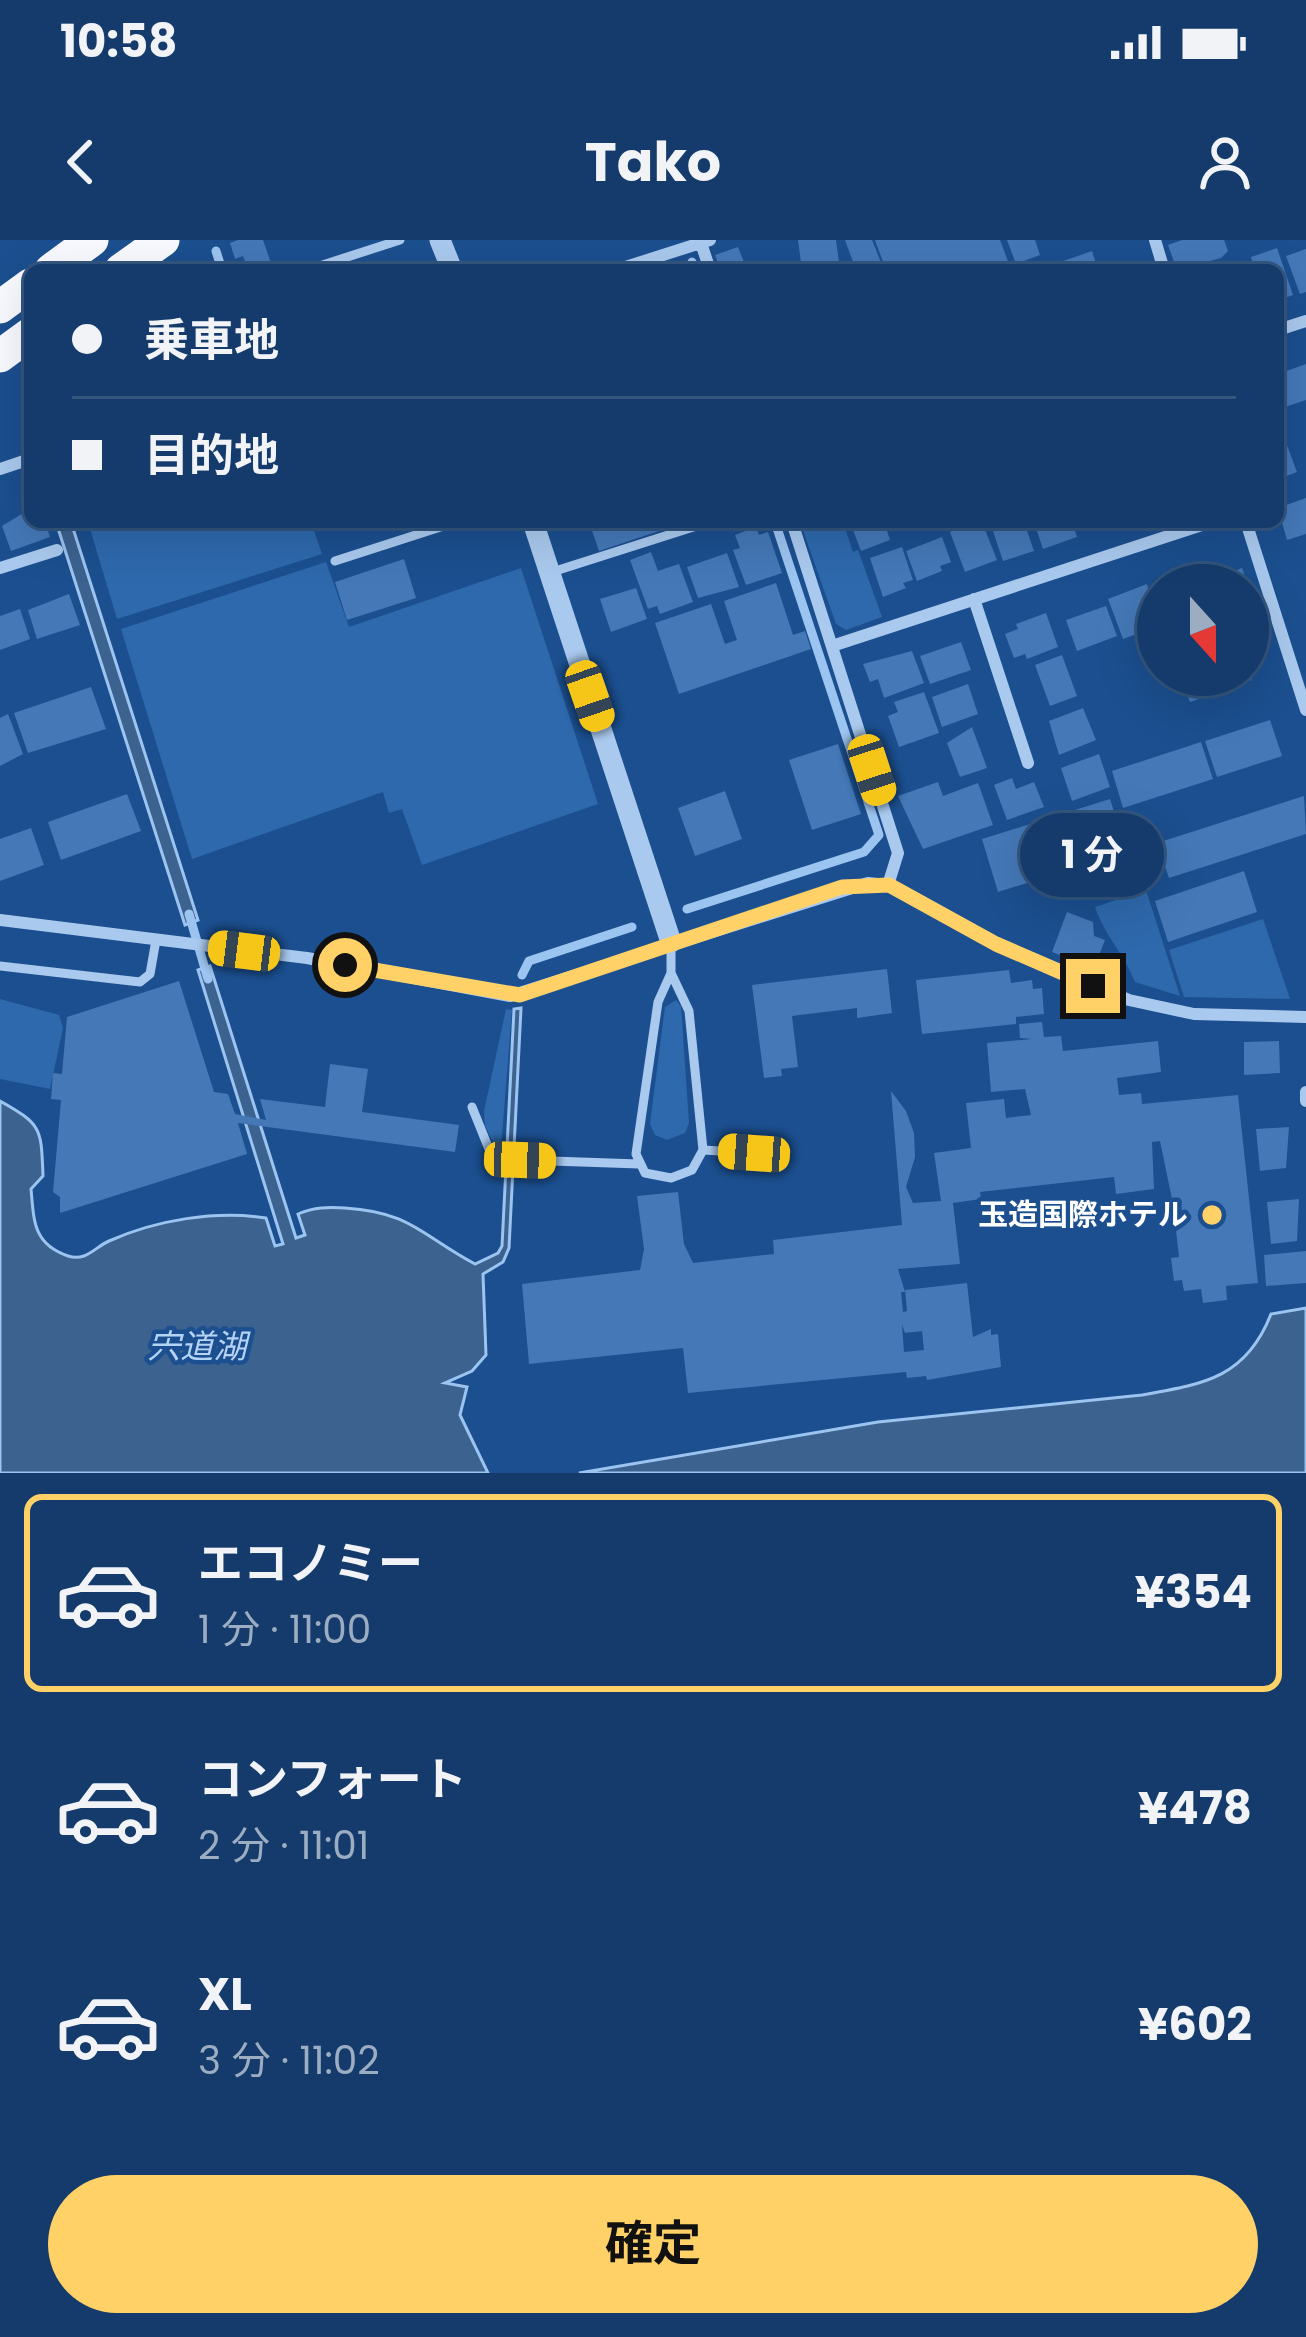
<!DOCTYPE html>
<html lang="ja">
<head>
<meta charset="utf-8">
<style>
  body { margin:0; font-family:Poppins,"Noto Sans JP",sans-serif; background:#1d4271; color:#f1f3f6; height:100vh; display:flex; flex-direction:column; font-size:45px; white-space:nowrap }
  * { box-sizing:border-box; margin:0 }
  p { font-size:39px; color:#9dadc1 }
  .icon { flex:none; width:66px; height:66px; fill:none; stroke:currentColor; stroke-width:2; stroke-linecap:round; stroke-linejoin:round }
  .map { position:relative; height:1233px; overflow:hidden }
  .side { display:flex; flex-direction:column; background:#143b6b; flex:1 }
  .side>* { flex:none }
  .hud { position:absolute; left:24px; top:24px; width:1260px; height:264px; border-radius:18px; box-shadow:0 12px 48px #0002,0 0 0 3px #33557e; display:grid; align-content:center; height:264px; padding:0 48px; background:#143b6b }
  .needle { width:78px; rotate:159deg }
  .controls { position:absolute; left:1137px; top:324px; display:grid; gap:24px }
  .controls a { display:grid; place-items:center; width:132px; height:132px; border-radius:50%; background:#143b6b; box-shadow:0 12px 48px #0002,0 0 0 3px #33557e; font-size:60px }
  .end { position:absolute; width:54px; height:54px; margin:-27px; border:15px solid #ffd166; background:#111; box-shadow:0 0 0 6px #111 }
  .from { border-radius:50% }
  .bubble { position:absolute; height:84px; border-radius:42px; background:#143b6b; box-shadow:0 12px 48px #0002,0 0 0 3px #33557e; font-size:39px; font-weight:700; line-height:84px; text-align:center }
  .car { position:absolute; width:36px; height:72px; margin:-36px -18px; border-radius:15px; box-shadow:0 0 9px 3px #0007; background:linear-gradient(#f5c518 24%,#345 0 40%,#f5c518 0 76%,#345 0 86%,#f5c518 0) }
  .hud b { display:flex; align-items:center; gap:42px; height:114px; font-size:45px }
  .hud b+b { border-top:3px solid #33557e }
  .hud i { width:30px; height:30px; background:#f1f3f6 }
  ul { padding:21px 0 0; list-style:none }
  li { display:flex; align-items:center; gap:36px; height:198px; margin:0 24px 18px; padding:0 24px; border:6px solid transparent; border-radius:18px }
  li div { flex:1 }
  li b { display:block; font-size:45px }
  li em { font-style:normal; font-weight:700 }
  li.current { border-color:#ffd166 }
  li>.icon { width:108px; height:108px; stroke-width:1.5 }
  .cta { display:flex; gap:24px; margin-top:auto; padding:24px 48px }
  .cta a { flex:1; height:138px; border-radius:72px; background:#ffd166; color:#111; font-size:48px; font-weight:700; line-height:138px; text-align:center }
  .status { display:flex; justify-content:space-between; align-items:center; height:84px; padding:0 60px; background:#143b6b; direction:ltr }
  .status svg { height:33px; fill:currentColor }
  header { display:flex; justify-content:space-between; align-items:center; height:156px; padding:0 48px; background:#143b6b; font-size:54px; font-weight:700 }
  .map>svg:first-child { display:block }
</style>
</head>
<body>
<div class="status"><b>10:58</b><svg viewBox="0 0 49 12"><path d="M0 12V9h3v3zM5 12V6h3v6zM10 12V3h3v9zM15 12V0h3v12zM26 1h20v11H26zM47 4h2v5h-2z"/></svg></div>
<header><svg class="icon" aria-label="back" viewBox="0 0 24 24"><path d="M15 5l-7 7 7 7"/></svg>Tako<svg class="icon" aria-label="person" viewBox="0 0 24 24"><circle cx="12" cy="8" r="4"/><path d="M4 21q1-7 8-7t8 7"/></svg></header>
<div class="map">
<svg width="1306" height="1233" viewBox="0 0 1306 1233">
  <rect width="100%" height="100%" fill="#1b4f8f"/>
  <path fill="#2e69ad" d="M88 282H311L322 314 117 379Z
    M800 282H843L853 312 858 310 882 377 846 390 836 384Z
    M326 322 349 387 521 328 598 564 422 625 402 569 389 573 383 552 192 619 121 389Z
    M1146 650 1180 756 1135 742C1123 712 1106 698 1095 667Z
    M1263 679 1290 759 1184 757 1169 710Z
    M0 759 59 775 63 788 50 849 0 839Z
    M676 760 681 766 689 883 685 893 667 900 655 895 650 884 665 767Z
    M506 769 512 770 501 908H496L485 886 484 871Z"/>
  <path fill="#3c6290" stroke="#9cc4f0" stroke-width="3" d="M56 282H71L198 680 185 685Z
    M210 726 296 998 305 995 298 974C314 967 329 967 345 968 411 972 422 996 475 1024L498 1013 502 1006 514 769 521 768 509 1008 503 1022 483 1034 486 1115 472 1131 445 1143 467 1147 460 1175 488 1233H0V861C43 885 41 889 43 936L31 949C34 981 33 1004 68 1016 86 1022 95 1007 109 1001 156 980 216 970 266 978L275 1006 283 1004 198 730Z
    M1306 1068V1233H579L878 1182 1142 1155C1204 1144 1246 1138 1271 1074Z"/>
  <g fill="none" stroke-linecap="round" stroke-linejoin="round">
    <path stroke="#9cc4f0" stroke-width="9" d="M216 11 222 30
      M692 22 695 30
      M687 669 864 612 879 595 775 282
      M189 674 208 739
      M522 735 529 721 632 687"/>
  </g>
  <path fill="#4478b7" fill-rule="evenodd" d="M238 0H263L273 29 248 30 243 16 235 19 230 3Z
    M798 0H836L840 30H802Z
    M845 0H872L884 30H856Z
    M875 0H1000L1009 24 992 30H980L978 25 964 30H886Z
    M1007 0H1035L1040 15 1016 24Z
    M1182 0H1224L1228 11 1221 18 1177 30 1168 5Z
    M738 7 747 30H721L715 15Z
    M1277 8 1293 55 1278 60V30L1237 29 1253 24 1251 17Z
    M1306 9V52L1300 54 1286 16Z
    M1092 11 1098 30H1051L1049 26Z
    M1306 124V160L1285 167 1278 134Z
    M1282 192 1297 232 1278 239V193Z
    M1306 258V294L1287 300 1278 268Z
    M30 269V282H45L50 297 11 311 2 286Z
    M589 282H662L665 289 599 311Z
    M850 282H884L890 300 861 311Z
    M982 282 997 320 965 332 950 292 970 282Z
    M1024 282 1034 311 1003 321 993 291Z
    M1034 282H1072L1077 297 1043 309Z
    M756 287 759 295 768 292 782 333 746 345 733 310 740 308 735 295Z
    M942 297 951 322 940 326 942 331 917 341 906 311Z
    M902 307 913 340 903 343 906 348 883 357 870 318Z
    M651 312 658 331 679 324 693 362 660 374 657 366 648 369 630 320Z
    M727 313 739 347 698 358 687 327Z
    M404 319 416 358 347 380 335 342Z
    M1242 328 1248 345H1172L1197 335 1200 344Z
    M776 343 793 395 805 391 811 409 679 454 655 383 711 364 725 404 737 400 724 361Z
    M1147 344 1158 386 1123 399 1108 359Z
    M636 348 647 379 611 392 600 359Z
    M69 354 80 385 37 399 28 370Z
    M1106 366 1117 396 1077 411 1066 380Z
    M20 369 30 399 0 410V376Z
    M1046 373 1058 407 1027 419 1025 414 1014 418 1005 394 1018 389 1016 384Z
    M961 402 971 430 930 444 920 416Z
    M912 411 924 443 884 458 878 439 870 442 863 424Z
    M1062 415 1077 456 1050 466 1035 425Z
    M1180 435H1250L1252 440 1190 462Z
    M968 444 978 474 942 487 932 457Z
    M91 447 106 489 28 513 14 473Z
    M924 452 939 493 899 507 888 476 898 472 894 462Z
    M1083 468 1096 500 1059 515 1049 481Z
    M8 474 23 514 0 526V478Z
    M1270 480 1282 516 1217 537 1205 501Z
    M972 487 987 528 960 537 947 503Z
    M1201 502 1213 539 1123 568 1112 531Z
    M838 504 861 574 812 590 789 520Z
    M1099 514 1110 547 1072 561 1061 528Z
    M1012 538 1016 549 1034 542 1044 567 1007 580 994 545Z
    M938 542 943 556 978 543 993 585 923 609 898 556Z
    M725 551 742 599 695 616 678 568Z
    M127 554 141 591 61 620 48 582Z
    M1304 556 1306 594 1169 638 1157 603Z
    M1110 559 1127 612 998 652 982 599Z
    M31 588 44 625 0 641V599Z
    M1244 631 1257 672 1168 702 1155 661Z
    M1067 672 1093 682 1094 696 1105 700 1094 728 1052 712Z
    M887 729 892 773 857 778V768L792 776 798 827 781 829 782 836 764 838 752 745Z
    M1009 730 1011 743 1032 740 1033 749 1042 748 1044 774 1016 777V784L922 794 916 740Z
    M179 741 214 852 228 854 235 874 266 880 260 859 325 867 330 824 368 829 362 872 459 885 455 912 238 883 247 914 60 973V957L53 952 61 860 51 859 53 833 62 834 67 777Z
    M1042 782 1044 797 1061 796 1063 811 1158 801 1161 832 1117 838 1119 855 1141 853 1142 864 1238 855 1258 1043 1226 1046 1227 1060 1203 1063 1201 1049 1184 1051 1182 1040 1174 1041 1171 1018 1179 1017 1173 964 1160 901 1152 902 1154 949 1116 954 1114 937 980 952 981 959 953 963 960 1024 898 1029 905 1052H901L903 1072 907 1071 905 1050 967 1043 973 1097 991 1089V1095L998 1094 1001 1127 927 1140 926 1136 907 1138 906 1132 688 1153 683 1108 529 1124 522 1044 640 1030 644 1009 637 956 678 952 684 1004 693 1023 774 1014 773 1000 902 985 891 851 906 871 914 893 915 917 906 947 913 963 941 961 934 913 971 908 966 863 1004 859 1006 878 1031 875 1025 849 991 852 987 803 1032 799 1020 798 1019 784ZM902 1085 905 1093 922 1091 924 1110 904 1112Z
    M1279 801 1280 833 1244 835V802Z
    M1289 887 1286 928 1260 931 1256 889Z
    M1299 959 1297 1001 1271 1004 1267 962Z
    M1306 1011V1043L1266 1046 1264 1015Z"/>
  <g fill="none" stroke-linecap="round" stroke-linejoin="round">
    <path stroke="#a9c9ee" stroke-width="9" d="M307 30 400 0
      M335 321 456 282
      M549 333 709 282
      M671 702V733L689 771 703 910 692 930 671 938 645 933 636 914 658 762 671 733
      M0 726 140 742 150 734 156 700
      M472 867 493 919 639 924
      M703 910 754 913"/>
    <path stroke="#a9c9ee" stroke-width="12" d="M1155 0 1164 30
      M701 3 710 30
      M616 30 710 0
      M1278 90 1306 81
      M0 229 30 219
      M792 282 898 613 888 645
      M1246 282 1306 470
      M0 328 57 310
      M974 359 1028 523
      M832 406 1211 282
      M0 680 307 718 510 756 868 643 888 645 996 703 1129 760 1194 774 1306 777
      M1306 852V861"/>
    <path stroke="#a9c9ee" stroke-width="21" d="M440 0 452 30
      M533 282 671 702"/>
    <path stroke="#f8faff" stroke-width="33" d="M51 30 92 0
      M121 30 163 0
      M0 67 30 45
      M0 116 30 94"/>
  </g>
  <g fill="none" stroke-linecap="round" stroke-linejoin="round">
    <path stroke="#ffd166" stroke-width="15" d="M345 725 520 755 842 647 889 645 996 704 1093 746"/>
  </g>
  <circle fill="#ffd166" stroke="#1b4f8f" stroke-width="4.5" cx="1212" cy="975" r="12"/>
  <g text-anchor="middle" stroke-width="9" stroke-linejoin="round" paint-order="stroke">
    <g font-size="30" font-weight="bold" fill="#fff" stroke="#1b4f8f" text-anchor="end">
      <text x="1188" y="985">玉造国際ホテル</text>
    </g>
    <g font-size="33" font-style="italic" fill="#b5d3f5" stroke="#1b4f8f">
      <text x="197" y="1118">宍道湖</text>
    </g>
  </g>
</svg>
<div class="controls">
<a><svg class="needle" viewBox="-14 -14 28 28"><path d="M0-13l5 13h-10z" fill="#e53935"/><path d="M0 13l5-13h-10z" fill="#9dadc1"/></svg></a>
</div>
<i class="end from" style="left:345px;top:725px"></i>
<i class="end" style="left:1093px;top:746px"></i>
<div class="bubble" style="left:1020px;top:573px;width:144px">1 分</div>
<i class="car" style="left:590px;top:456px;rotate:161deg"></i>
<i class="car" style="left:872px;top:530px;rotate:162deg"></i>
<i class="car" style="left:244px;top:711px;rotate:277deg"></i>
<i class="car" style="left:754px;top:913px;rotate:274deg"></i>
<i class="car" style="left:520px;top:920px;rotate:92deg"></i>
<div class="hud">
<b><i class="from"></i>乗車地</b>
<b><i></i>目的地</b>
</div>
</div>
<section class="side">
<ul>
<li class="current"><svg class="icon" aria-label="car" viewBox="0 0 24 24"><path d="M5 17H2v-5l4-1 3-4h7l3 4 3 1v5h-3M9 17h6M6 11h13"/><circle cx="7" cy="17" r="2"/><circle cx="17" cy="17" r="2"/></svg><div><b>エコノミー</b><p>1 分 · 11:00</p></div><em>¥354</em></li>
<li><svg class="icon" aria-label="car" viewBox="0 0 24 24"><path d="M5 17H2v-5l4-1 3-4h7l3 4 3 1v5h-3M9 17h6M6 11h13"/><circle cx="7" cy="17" r="2"/><circle cx="17" cy="17" r="2"/></svg><div><b>コンフォート</b><p>2 分 · 11:01</p></div><em>¥478</em></li>
<li><svg class="icon" aria-label="car" viewBox="0 0 24 24"><path d="M5 17H2v-5l4-1 3-4h7l3 4 3 1v5h-3M9 17h6M6 11h13"/><circle cx="7" cy="17" r="2"/><circle cx="17" cy="17" r="2"/></svg><div><b>XL</b><p>3 分 · 11:02</p></div><em>¥602</em></li>
</ul>
<div class="cta"><a>確定</a></div>
</section>
</body>
</html>
